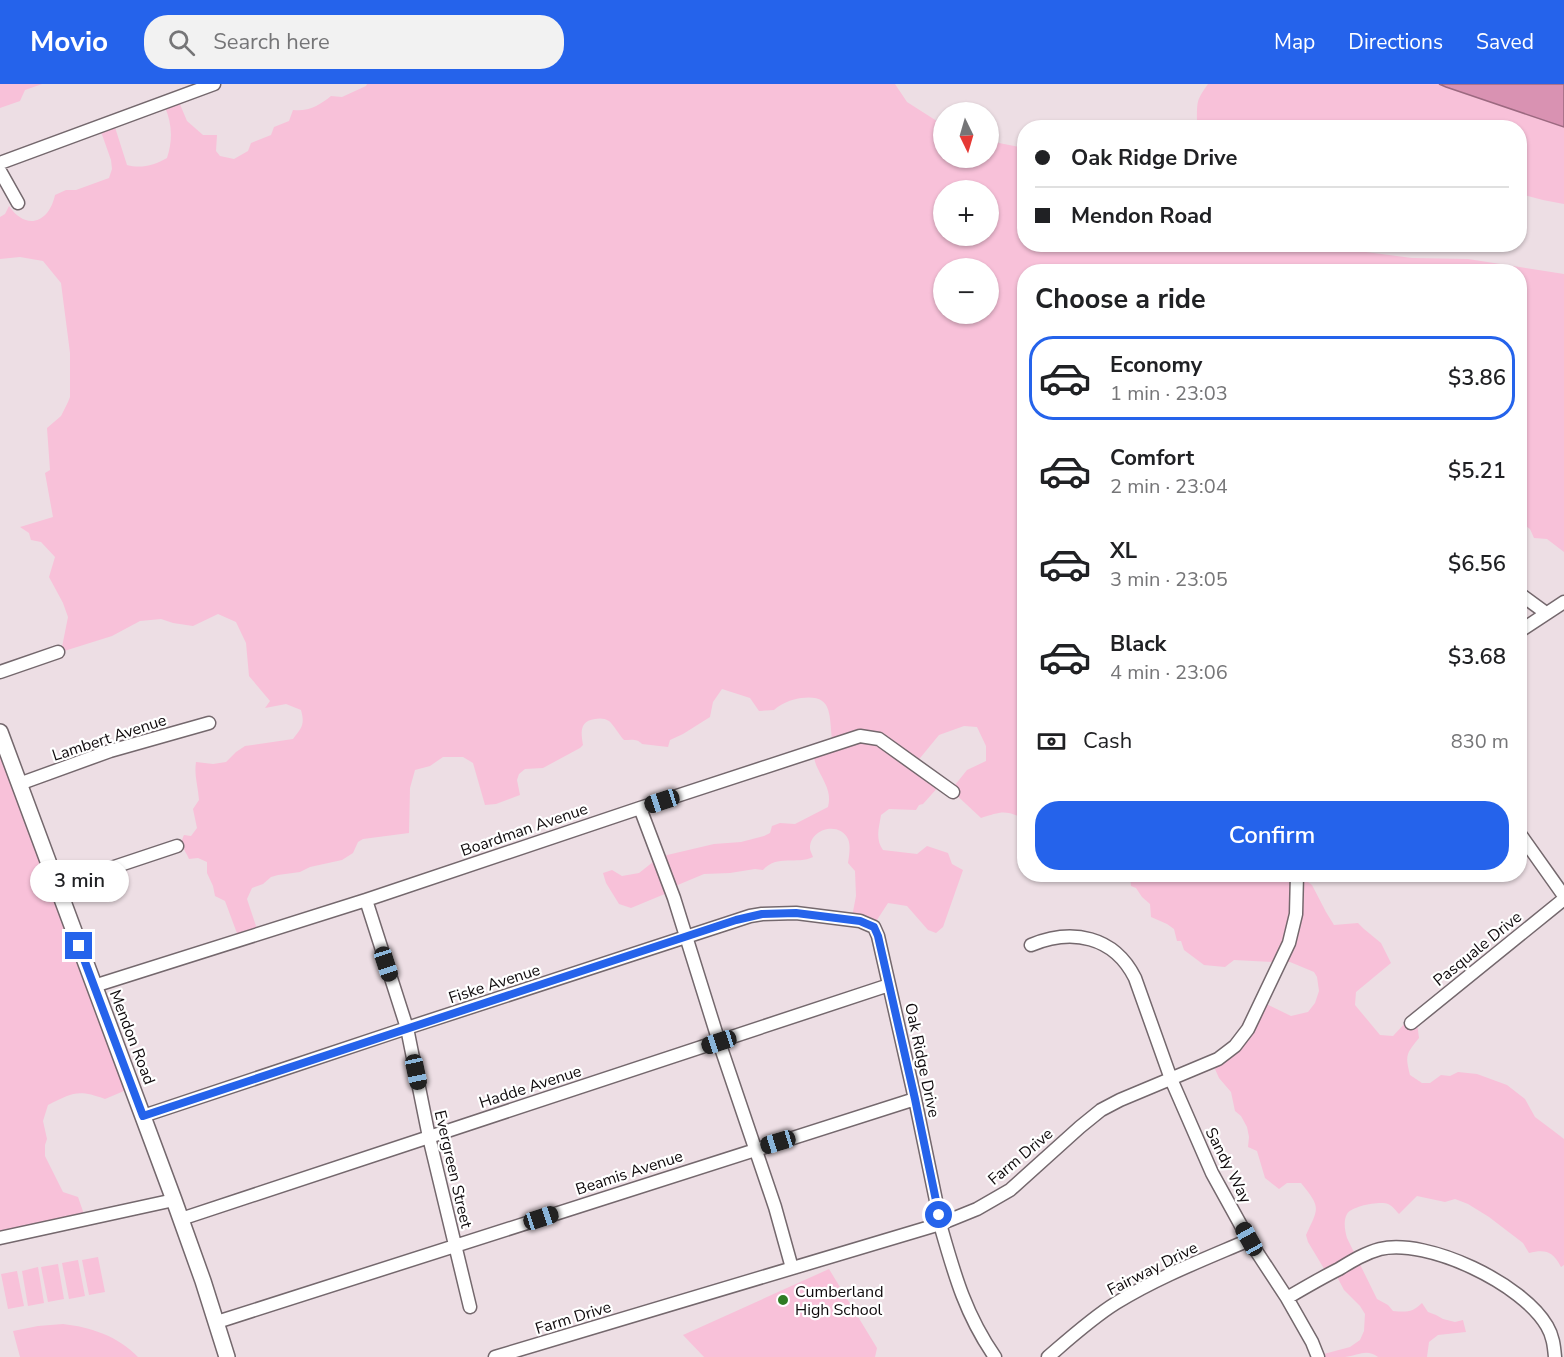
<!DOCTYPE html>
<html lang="en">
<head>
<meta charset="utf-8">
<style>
  body { margin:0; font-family:"Nunito Sans",sans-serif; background:#f2f2f2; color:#202124; height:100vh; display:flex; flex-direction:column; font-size:22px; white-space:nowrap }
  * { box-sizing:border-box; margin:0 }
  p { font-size:20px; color:#757577 }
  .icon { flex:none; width:33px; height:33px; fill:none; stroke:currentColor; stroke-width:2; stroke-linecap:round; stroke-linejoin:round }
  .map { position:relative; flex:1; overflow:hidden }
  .side { position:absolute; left:1017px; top:180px; width:510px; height:618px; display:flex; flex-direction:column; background:#fff; border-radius:24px; box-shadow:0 2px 4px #0004 }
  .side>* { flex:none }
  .banner { position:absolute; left:1017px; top:36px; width:510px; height:132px; border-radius:24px; box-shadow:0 2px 4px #0004; display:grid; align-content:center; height:132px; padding:0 18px; background:#fff }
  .needle { width:39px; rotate:175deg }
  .tools { position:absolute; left:933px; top:18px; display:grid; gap:12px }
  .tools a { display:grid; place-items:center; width:66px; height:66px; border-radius:50%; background:#fff; box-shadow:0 2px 4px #0004; font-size:30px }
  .end { position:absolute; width:27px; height:27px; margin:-14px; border:8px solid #2563eb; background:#fff; box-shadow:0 0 0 3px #fff }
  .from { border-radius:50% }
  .bubble { position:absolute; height:42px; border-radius:21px; background:#fff; box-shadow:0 2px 4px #0004; font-size:20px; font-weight:600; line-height:42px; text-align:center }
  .car { position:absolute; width:18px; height:36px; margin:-18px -9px; border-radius:8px; box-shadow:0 0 4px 2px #0007; background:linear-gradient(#222 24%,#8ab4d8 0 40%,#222 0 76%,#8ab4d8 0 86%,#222 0) }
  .banner b { display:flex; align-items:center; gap:21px; height:57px; font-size:22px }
  .banner b+b { border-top:2px solid #e0e0e0 }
  .banner i { width:15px; height:15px; background:#202124 }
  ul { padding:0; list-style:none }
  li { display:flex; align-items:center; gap:18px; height:84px; margin:0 12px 9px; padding:0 6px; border:3px solid transparent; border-radius:24px }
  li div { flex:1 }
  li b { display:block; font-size:22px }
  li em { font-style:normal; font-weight:600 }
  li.current { border-color:#2563eb }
  li>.icon { width:54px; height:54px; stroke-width:1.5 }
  h2 { padding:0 18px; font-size:27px; line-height:72px }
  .pay { display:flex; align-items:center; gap:15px; height:66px; padding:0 18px; font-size:22px }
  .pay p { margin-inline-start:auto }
  .cta { display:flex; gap:12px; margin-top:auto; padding:12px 18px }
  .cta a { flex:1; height:69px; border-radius:24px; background:#2563eb; color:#fff; font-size:24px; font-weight:600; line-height:69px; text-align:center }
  header { display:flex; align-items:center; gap:36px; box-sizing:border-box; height:84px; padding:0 30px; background:#2563eb; color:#fff }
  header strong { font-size:28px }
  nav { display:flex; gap:33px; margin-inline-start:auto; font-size:21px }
  .search { width:420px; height:54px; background:#f2f2f2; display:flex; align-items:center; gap:15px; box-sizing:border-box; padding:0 21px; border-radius:24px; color:#757577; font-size:22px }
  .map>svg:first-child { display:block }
</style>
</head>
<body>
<header>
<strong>Movio</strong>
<div class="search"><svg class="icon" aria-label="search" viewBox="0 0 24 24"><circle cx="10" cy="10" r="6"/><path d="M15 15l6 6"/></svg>Search here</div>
<nav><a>Map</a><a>Directions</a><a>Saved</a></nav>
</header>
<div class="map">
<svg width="1564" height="1273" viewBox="0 0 1564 1273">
  <rect width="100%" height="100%" fill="#eddee4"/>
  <path fill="#f8c1d9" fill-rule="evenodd" d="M0 0H42L25 6 20 17 0 24Z
    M367 0H895L907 18 943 41 944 74H988L989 57 1024 64V160L1332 161 1343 165 1412 174 1468 175 1564 190V468L1547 455 1534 454 1530 445 1520 438V188H1024V738V735C1005 725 1000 728 981 734L951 706 967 686 986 677V662L977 643 964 642 939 651 916 679 940 701 923 720 919 721 916 726 889 725 881 731C879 744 875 755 883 766L917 770 927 762 948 769 952 780 963 786 943 843 936 849 928 846 907 822 888 819 875 839 852 833 856 812 855 787 848 779C849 772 851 762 848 755 840 737 810 744 810 764 810 767 812 770 813 773 797 781 777 770 763 786L755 785 730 789 704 790 673 803 672 807 631 824 619 820 606 799 603 789 612 786 622 792 639 789 653 778 663 772 714 760 741 758 764 752 770 749 772 742 780 739 795 740 828 723C832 708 824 698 818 685 815 680 814 673 812 666L832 655C829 630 833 610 801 614 790 616 782 619 774 626L759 627 750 614 722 605 713 618 710 633 683 650 670 656 668 663 642 660C637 654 630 656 624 656 620 652 613 640 609 637 605 634 599 634 595 635 579 637 581 649 583 661L580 664 543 684 525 685 519 690 517 696 520 711 496 720 485 721 473 679 463 673H443L430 682 415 686 410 704 409 749 363 755 358 758 353 769 342 776 310 783 300 788 278 791 271 793 263 800 252 804 247 815 258 848 238 852 225 817 215 812 213 802 207 789V778L198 774 189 775C185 766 179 760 184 751L191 752 197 744 193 725 199 716C198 702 194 691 196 678L213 680 226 678 236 668 245 662 293 655C302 644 305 640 301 626L286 620 265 624 270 617 249 592 246 559 236 538 218 530 193 542 173 539 161 535 140 537 112 552 61 568 68 533 63 519 49 493 55 473 41 458 31 456 29 449 20 443 53 433 45 389 50 386 47 344 61 332 68 318 70 313V269L61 199 43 177 20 173 0 175V133L5 130 9 122C26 147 49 139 55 111L66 106H76L109 94 112 85 111 76 99 42 113 37 127 81C141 85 155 81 167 74 173 56 172 40 165 23L179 18 187 37 203 51H217L216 67 220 72 234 75 248 67 251 59 271 51 274 43 289 37 293 26C308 28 320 21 331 12L342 13 366 2ZM944 106H988V152H944ZM944 184H988V230H944Z
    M1208 0H1457L1564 33V120L1543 116 1520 110V44L1207 43 1197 36C1197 16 1197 16 1208 0Z
    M0 646 131 1004 105 1015C77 1005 73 1009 48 1021L43 1037 47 1055 45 1061V1072L63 1108 78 1113 85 1133 0 1150Z
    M1130 791H1300L1301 793 1312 801 1326 828 1334 841 1358 839 1364 845 1381 859 1391 879 1356 908 1355 921 1380 951 1393 952 1407 937 1416 931 1419 954C1406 970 1405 971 1410 991L1422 999H1430L1441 991 1450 992 1458 988 1477 990 1507 1001 1525 1015 1535 1033 1551 1045 1564 1055V1181L1561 1183C1553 1167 1545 1165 1529 1169L1523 1159 1489 1133 1468 1120 1455 1115 1445 1118 1417 1112 1399 1130C1396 1127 1393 1122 1388 1120 1380 1117 1352 1122 1347 1130 1343 1137 1345 1147 1347 1154L1377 1215 1388 1221 1393 1227C1406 1228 1412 1229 1422 1219L1428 1228 1436 1231 1443 1235 1455 1238 1463 1236 1466 1248 1438 1251 1429 1258 1427 1273H1378C1366 1264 1358 1272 1345 1273 1337 1273 1329 1273 1320 1273V1271L1350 1263 1360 1256 1364 1247 1365 1230 1360 1222 1344 1206 1334 1187 1326 1188 1308 1158 1306 1151C1319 1123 1321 1124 1301 1099H1287L1279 1105 1265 1094 1257 1067 1248 1063 1249 1053 1247 1043 1241 1032 1235 1027 1231 1008 1219 994 1211 976 1230 965 1262 918 1291 932 1308 928 1315 919 1319 907 1317 893 1314 888 1290 878H1273L1234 876 1225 883 1204 881 1184 866 1181 857H1177L1174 845 1167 840 1151 833 1150 820 1142 813 1136 804 1131 802Z
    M98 1173 105 1208 89 1211 82 1176Z
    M78 1176 85 1212 69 1215 62 1179Z
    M58 1180 64 1215 48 1218 41 1183Z
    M38 1183 44 1219 28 1222 22 1187Z
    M829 1185 877 1264 875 1273H704L683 1251Z
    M17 1187 24 1222 8 1225 1 1190Z
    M63 1240C90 1243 118 1252 138 1273H20L13 1247 38 1242Z"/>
  <path fill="#d992b2" stroke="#9c6980" stroke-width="1.5" d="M1439 0H1564V43L1446 3Z"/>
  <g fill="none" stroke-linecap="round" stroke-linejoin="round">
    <defs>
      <path id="minor" d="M0 79 214 0
        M0 87 18 119
        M1520 510 1546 529
        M1520 547 1564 518
        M0 588 58 568
        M19 700 110 667 209 639
        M640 724 674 814 719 958 775 1123 792 1184
        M1520 750 1564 812
        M57 802 177 762
        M366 816 407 944 429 1053 470 1223
        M1031 861C1072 844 1114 852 1135 894L1171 995 1212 1089 1249 1156 1287 1214 1312 1258 1318 1273
        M94 902 366 816 640 724 860 652 879 655 953 708
        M1411 939 1564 815
        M143 1032 407 944 750 832 762 830 796 829 860 837 874 843 878 852 915 1015 939 1131
        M181 1135 889 901
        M940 1140C954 1189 965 1230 995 1273
        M0 1154 174 1116
        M1287 1214C1304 1204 1321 1194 1339 1185 1352 1177 1365 1169 1380 1165 1428 1154 1523 1200 1547 1242 1553 1252 1554 1262 1555 1273
        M217 1238 915 1015
        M495 1273 940 1140 977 1125 1010 1106 1080 1043 1101 1026 1120 1016 1218 975 1235 962 1248 945 1289 859 1296 830 1297 790
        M1048 1273C1070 1254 1092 1234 1116 1219 1158 1193 1205 1175 1249 1156"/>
      <path id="major" d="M0 648 174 1116 203 1197 227 1273"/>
    </defs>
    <use href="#minor" stroke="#74686d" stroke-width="15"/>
    <use href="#major" stroke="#74686d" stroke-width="18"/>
    <use href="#minor" stroke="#fff" stroke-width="12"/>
    <use href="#major" stroke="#fff" stroke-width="15"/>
  </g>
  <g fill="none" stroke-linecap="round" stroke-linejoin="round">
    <path stroke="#2563eb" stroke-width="8" d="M79 862 143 1032 736 836 762 830 796 829 860 837 874 843 878 852 915 1015 939 1131"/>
  </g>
  <circle fill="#2f7b23" stroke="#fff" stroke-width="2" cx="783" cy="1216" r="6"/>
  <g text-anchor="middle" stroke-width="4.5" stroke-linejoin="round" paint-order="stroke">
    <g font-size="16" fill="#0f0a0c" stroke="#fff">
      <text transform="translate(109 653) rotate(-18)" y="6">Lambert Avenue</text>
      <text transform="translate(524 745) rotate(-19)" y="6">Boardman Avenue</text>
      <text transform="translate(1477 864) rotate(-39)" y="6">Pasquale Drive</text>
      <text transform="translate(494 899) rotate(-18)" y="6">Fiske Avenue</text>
      <text transform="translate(133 953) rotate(69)" y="6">Mendon Road</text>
      <text transform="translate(923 976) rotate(78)" y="6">Oak Ridge Drive</text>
      <text transform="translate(530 1002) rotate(-18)" y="6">Hadde Avenue</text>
      <text transform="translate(1020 1072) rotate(-40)" y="6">Farm Drive</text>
      <text transform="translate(1229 1081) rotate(63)" y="6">Sandy Way</text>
      <text transform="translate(454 1085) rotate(77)" y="6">Evergreen Street</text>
      <text transform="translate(629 1088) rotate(-18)" y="6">Beamis Avenue</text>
      <text transform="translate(1152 1184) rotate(-27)" y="6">Fairway Drive</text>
      <text transform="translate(573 1233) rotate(-17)" y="6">Farm Drive</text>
    </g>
    <g font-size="16" fill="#0f0a0c" stroke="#fff" text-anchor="start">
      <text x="795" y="1213">Cumberland<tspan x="795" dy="18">High School</tspan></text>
    </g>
  </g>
</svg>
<div class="tools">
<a><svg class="needle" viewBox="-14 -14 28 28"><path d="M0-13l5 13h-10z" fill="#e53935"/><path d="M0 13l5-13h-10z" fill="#757577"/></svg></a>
<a>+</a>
<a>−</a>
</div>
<i class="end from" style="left:939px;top:1131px"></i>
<i class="end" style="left:79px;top:862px"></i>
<div class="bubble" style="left:30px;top:776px;width:99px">3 min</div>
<i class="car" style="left:662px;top:717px;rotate:252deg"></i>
<i class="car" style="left:386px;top:880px;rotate:162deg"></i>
<i class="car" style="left:719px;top:958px;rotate:252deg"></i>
<i class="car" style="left:416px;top:988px;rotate:168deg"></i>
<i class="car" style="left:778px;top:1058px;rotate:253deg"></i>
<i class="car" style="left:541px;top:1134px;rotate:72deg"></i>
<i class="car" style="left:1249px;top:1155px;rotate:331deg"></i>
<div class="banner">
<b><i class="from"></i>Oak Ridge Drive</b>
<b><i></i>Mendon Road</b>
</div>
<section class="side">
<h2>Choose a ride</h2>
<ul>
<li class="current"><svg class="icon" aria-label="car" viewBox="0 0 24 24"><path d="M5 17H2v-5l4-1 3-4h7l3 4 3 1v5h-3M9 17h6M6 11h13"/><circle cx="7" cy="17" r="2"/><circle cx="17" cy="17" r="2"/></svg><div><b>Economy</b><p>1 min · 23:03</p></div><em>$3.86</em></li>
<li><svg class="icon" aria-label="car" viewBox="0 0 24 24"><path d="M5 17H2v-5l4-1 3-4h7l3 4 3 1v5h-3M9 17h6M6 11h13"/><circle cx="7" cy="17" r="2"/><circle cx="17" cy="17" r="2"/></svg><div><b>Comfort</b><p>2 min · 23:04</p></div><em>$5.21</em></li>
<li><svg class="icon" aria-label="car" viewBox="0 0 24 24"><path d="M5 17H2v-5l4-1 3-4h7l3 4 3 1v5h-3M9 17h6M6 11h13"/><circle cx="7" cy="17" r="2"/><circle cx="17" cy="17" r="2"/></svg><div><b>XL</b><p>3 min · 23:05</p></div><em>$6.56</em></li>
<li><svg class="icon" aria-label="car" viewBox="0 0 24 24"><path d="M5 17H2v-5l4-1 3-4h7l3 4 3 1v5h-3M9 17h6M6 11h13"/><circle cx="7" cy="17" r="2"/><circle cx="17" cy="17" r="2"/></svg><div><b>Black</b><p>4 min · 23:06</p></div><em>$3.68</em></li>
</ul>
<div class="pay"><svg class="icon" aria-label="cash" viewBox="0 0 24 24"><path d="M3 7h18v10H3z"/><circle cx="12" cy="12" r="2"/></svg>Cash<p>830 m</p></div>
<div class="cta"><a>Confirm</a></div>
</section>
</div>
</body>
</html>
